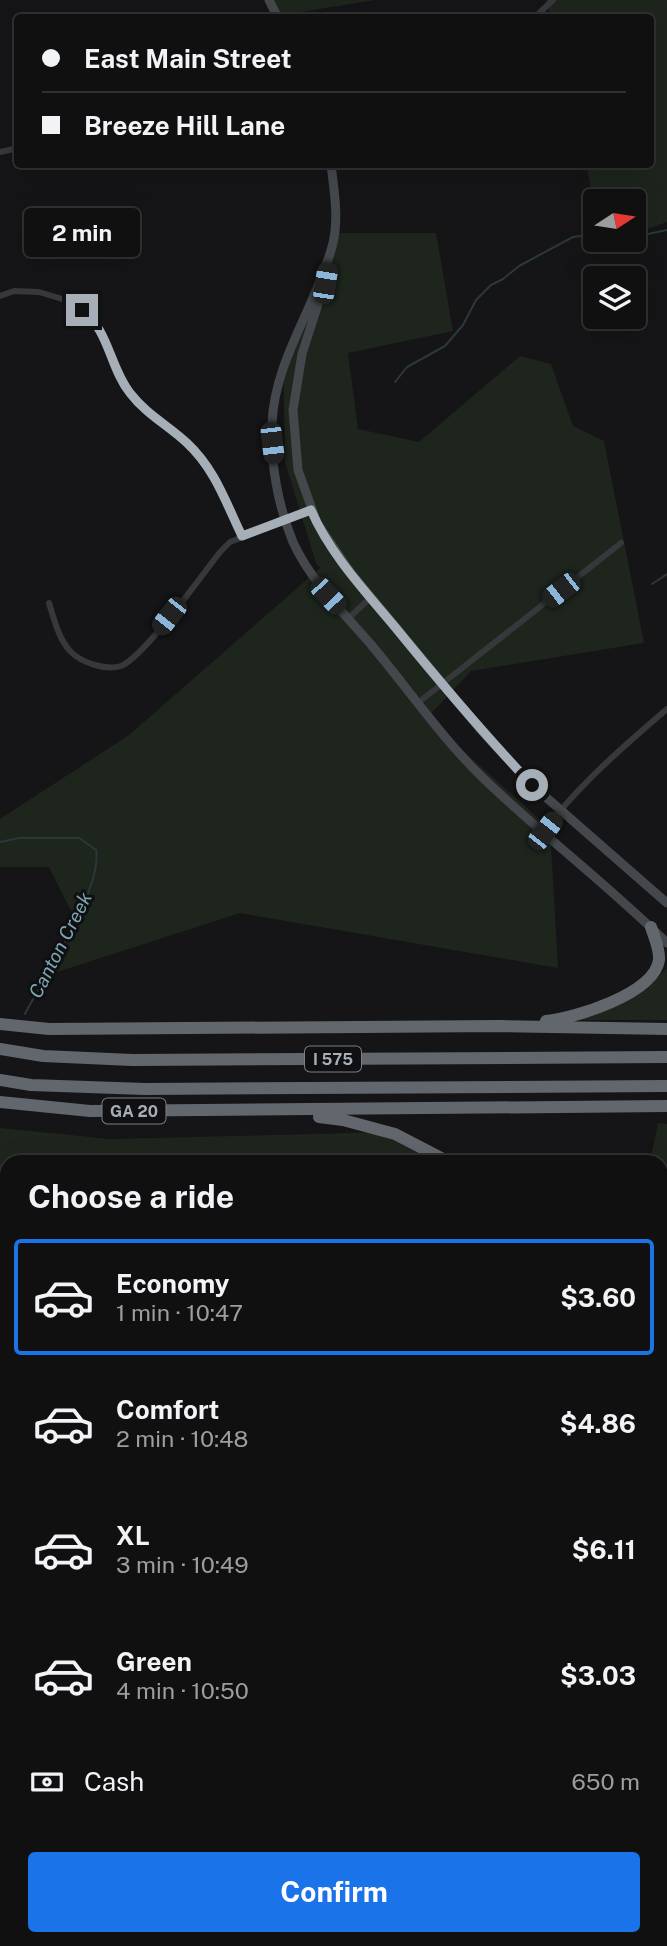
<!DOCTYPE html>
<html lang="en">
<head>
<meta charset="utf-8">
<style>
  body { margin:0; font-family:"Public Sans",sans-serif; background:#19191a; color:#f1f3f6; height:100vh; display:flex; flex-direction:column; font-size:26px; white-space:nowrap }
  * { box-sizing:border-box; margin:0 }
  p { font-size:23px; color:#9c9d9f }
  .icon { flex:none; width:38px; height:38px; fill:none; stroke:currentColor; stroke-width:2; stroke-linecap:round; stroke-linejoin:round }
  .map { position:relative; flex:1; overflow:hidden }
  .panel { position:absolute; left:0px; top:1155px; width:668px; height:791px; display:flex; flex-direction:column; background:#101011; border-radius:21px 21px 0 0; box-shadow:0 7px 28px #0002,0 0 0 2px #303031 }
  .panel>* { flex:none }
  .guide { position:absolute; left:14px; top:14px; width:640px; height:154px; border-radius:7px; box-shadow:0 7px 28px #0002,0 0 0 2px #303031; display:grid; align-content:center; height:154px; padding:0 28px; background:#101011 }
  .needle { width:46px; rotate:78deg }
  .controls { position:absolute; left:583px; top:189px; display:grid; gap:14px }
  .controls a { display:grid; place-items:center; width:63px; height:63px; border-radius:7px; background:#101011; box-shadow:0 7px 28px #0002,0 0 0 2px #303031; font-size:35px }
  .end { position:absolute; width:32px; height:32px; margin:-16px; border:9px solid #a6afb7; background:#111; box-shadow:0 0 0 4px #111 }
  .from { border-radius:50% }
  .bubble { position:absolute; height:49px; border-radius:7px; background:#101011; box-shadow:0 7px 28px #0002,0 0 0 2px #303031; font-size:23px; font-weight:700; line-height:49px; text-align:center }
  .car { position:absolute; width:21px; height:42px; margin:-21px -10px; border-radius:9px; box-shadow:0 0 5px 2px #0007; background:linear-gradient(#222 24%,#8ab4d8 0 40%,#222 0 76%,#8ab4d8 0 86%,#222 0) }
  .guide b { display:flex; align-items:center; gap:24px; height:66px; font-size:26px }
  .guide b+b { border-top:2px solid #303031 }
  .guide i { width:18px; height:18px; background:#f1f3f6 }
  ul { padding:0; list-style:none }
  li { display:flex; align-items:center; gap:21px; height:116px; margin:0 14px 10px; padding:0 14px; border:4px solid transparent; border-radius:7px }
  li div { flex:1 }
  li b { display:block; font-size:26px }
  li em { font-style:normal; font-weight:700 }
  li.on { border-color:#1a73e8 }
  li>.icon { width:63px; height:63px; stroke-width:1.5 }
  h2 { padding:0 28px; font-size:32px; line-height:84px }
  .pay { display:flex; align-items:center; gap:18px; height:77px; padding:0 28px; font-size:26px }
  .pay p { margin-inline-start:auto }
  .cta { display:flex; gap:14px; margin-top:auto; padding:14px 28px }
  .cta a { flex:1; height:80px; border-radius:7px; background:#1a73e8; color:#fff; font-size:28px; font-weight:700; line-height:80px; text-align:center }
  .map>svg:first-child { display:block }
</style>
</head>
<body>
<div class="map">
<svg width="667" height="1946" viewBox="0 0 667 1946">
  <rect width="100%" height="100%" fill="#151517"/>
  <path fill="#212124" d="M662 1501H667V1890L662 1889Z
    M406 1939 667 1943V1946H406Z"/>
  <path fill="#1d251d" d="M268 0H375L276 16Z
    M546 0H667V222L634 234V201H595V207L586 165 651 164V18L551 17Z
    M333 233H436L453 331 348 353 358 429 419 442 520 356 551 364 573 426 604 441 644 643 471 671 427 718 550 829 558 968 240 913 51 974 77 923 49 867H0V819L129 735 320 568 316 563 285 462 283 360Z
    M667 968V1020H578L651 983Z
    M658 1123 667 1124V1268L662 1266V1162H650Z
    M0 1128 110 1139 397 1132 437 1162H7V1939H174L175 1946H0Z"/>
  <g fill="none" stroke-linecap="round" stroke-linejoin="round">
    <path stroke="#2a383b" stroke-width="2" d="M634 234H648L667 230
      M395 382 407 367 445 346 463 325 476 300 491 285 503 279 519 266 573 237 595 234
      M652 584 667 574
      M0 842 19 838H79L96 850C103 888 44 977 25 1014
      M0 1238 7 1239
      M0 1530 7 1523
      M0 1807 7 1811
      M96 1939 106 1946"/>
    <path stroke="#36383c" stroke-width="6" d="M534 18 553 0
      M0 152 18 148
      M0 296 14 291 39 292 69 301 94 319 128 391 143 408 188 444 210 470 241 536
      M49 603C54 619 59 640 71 652 82 663 107 671 121 666 144 657 202 575 220 552L230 542 311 511
      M349 618 370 598
      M419 702 621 543
      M543 833C573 790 627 743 667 709
      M662 1481 667 1480
      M662 1494 667 1493"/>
    <path stroke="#44484c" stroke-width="9" d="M269 0 278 18
      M331 164C334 191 339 217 333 243 317 306 275 358 272 423 270 462 278 506 293 542 311 582 345 614 373 647 409 690 442 738 482 777 542 835 608 885 667 943
      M319 301 302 354 293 410 298 470 317 523 351 573 480 729 532 785 667 903
      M0 1867 7 1869
      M0 1890 7 1892
      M662 1916H667
      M662 1930H667"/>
    <path stroke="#61676d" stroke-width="12" d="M546 1021C575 1018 654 994 659 960 660 949 654 937 651 927
      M0 1024 49 1029 500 1026 667 1029
      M0 1049 43 1056 132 1060 667 1057
      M0 1080 31 1085 145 1089 667 1086
      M0 1102 90 1111 667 1106
      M319 1117 343 1120 395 1134 449 1162
      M662 1283 667 1285"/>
  </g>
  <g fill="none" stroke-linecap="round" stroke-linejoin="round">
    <path stroke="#a6afb7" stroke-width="9" d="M82 310C109 330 110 368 130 393 146 414 169 426 187 443 215 469 226 503 242 536L311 510C330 554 365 591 395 627 439 681 484 734 532 785"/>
  </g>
  <g text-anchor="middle" stroke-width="6" stroke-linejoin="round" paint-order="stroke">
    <g fill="#101012" stroke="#797f86" stroke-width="2">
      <rect x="305" y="1046.5" width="56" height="25" rx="5"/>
      <rect x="102.5" y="1098.5" width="63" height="25" rx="5"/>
    </g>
    <g font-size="16" font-weight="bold" fill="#a6afb7">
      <text x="333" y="1065">I 575</text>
      <text x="134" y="1117">GA 20</text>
    </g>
    <g font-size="19" font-style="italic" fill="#7ca7b3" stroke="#101012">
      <text transform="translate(60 945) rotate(-63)" y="7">Canton Creek</text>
    </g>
  </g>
</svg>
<div class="controls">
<a><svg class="needle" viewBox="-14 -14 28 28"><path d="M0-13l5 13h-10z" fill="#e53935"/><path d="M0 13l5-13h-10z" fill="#9c9d9f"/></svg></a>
<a><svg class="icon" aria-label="layers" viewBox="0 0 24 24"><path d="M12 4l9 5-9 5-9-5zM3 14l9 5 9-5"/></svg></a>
</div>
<i class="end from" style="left:532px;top:785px"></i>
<i class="end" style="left:82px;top:310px"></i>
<div class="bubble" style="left:24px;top:208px;width:116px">2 min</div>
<i class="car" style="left:325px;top:283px;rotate:9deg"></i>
<i class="car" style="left:272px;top:443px;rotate:173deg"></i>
<i class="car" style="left:561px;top:590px;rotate:232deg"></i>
<i class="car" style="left:328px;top:596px;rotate:137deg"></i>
<i class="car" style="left:169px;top:616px;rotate:218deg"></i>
<i class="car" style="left:545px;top:831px;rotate:38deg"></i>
<div class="guide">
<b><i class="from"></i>East Main Street</b>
<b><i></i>Breeze Hill Lane</b>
</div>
<section class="panel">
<h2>Choose a ride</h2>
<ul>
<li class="on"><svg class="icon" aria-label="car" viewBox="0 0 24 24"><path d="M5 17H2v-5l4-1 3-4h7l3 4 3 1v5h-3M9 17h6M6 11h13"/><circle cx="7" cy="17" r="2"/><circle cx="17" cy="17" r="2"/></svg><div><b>Economy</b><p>1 min · 10:47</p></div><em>$3.60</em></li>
<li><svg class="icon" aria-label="car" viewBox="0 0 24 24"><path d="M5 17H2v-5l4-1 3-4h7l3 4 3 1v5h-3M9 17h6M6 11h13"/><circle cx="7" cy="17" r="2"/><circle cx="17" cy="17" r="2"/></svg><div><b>Comfort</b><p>2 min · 10:48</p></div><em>$4.86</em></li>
<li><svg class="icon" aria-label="car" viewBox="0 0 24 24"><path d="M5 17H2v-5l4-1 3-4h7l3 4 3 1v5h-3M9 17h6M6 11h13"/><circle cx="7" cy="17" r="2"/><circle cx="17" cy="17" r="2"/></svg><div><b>XL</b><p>3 min · 10:49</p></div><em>$6.11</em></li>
<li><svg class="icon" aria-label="car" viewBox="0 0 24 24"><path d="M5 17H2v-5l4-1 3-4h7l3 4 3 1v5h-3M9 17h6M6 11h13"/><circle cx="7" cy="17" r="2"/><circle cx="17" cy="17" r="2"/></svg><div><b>Green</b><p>4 min · 10:50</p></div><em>$3.03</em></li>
</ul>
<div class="pay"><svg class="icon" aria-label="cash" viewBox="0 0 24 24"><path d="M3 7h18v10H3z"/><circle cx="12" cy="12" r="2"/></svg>Cash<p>650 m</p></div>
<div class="cta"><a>Confirm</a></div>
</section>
</div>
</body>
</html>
